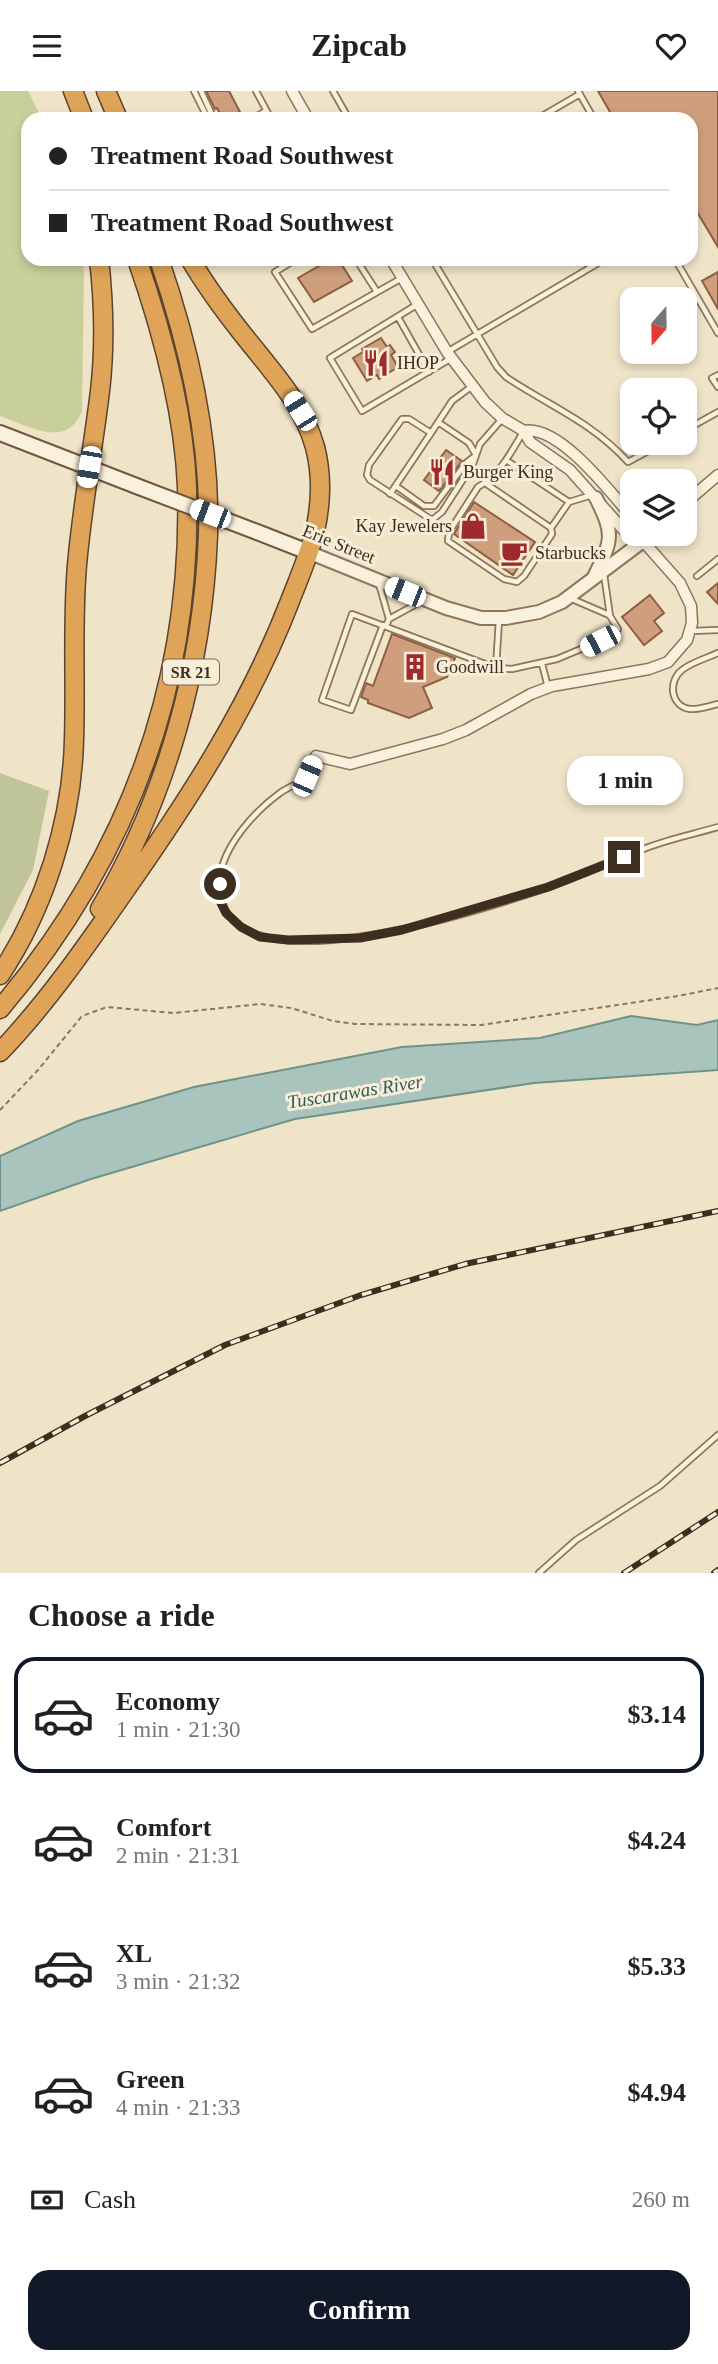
<!DOCTYPE html>
<html lang="en">
<head>
<meta charset="utf-8">
<style>
  body { margin:0; font-family:Georgia,serif; background:#f6f6f6; color:#222; height:100vh; display:flex; flex-direction:column; font-size:26px; white-space:nowrap }
  * { box-sizing:border-box; margin:0 }
  p { font-size:23px; color:#767676 }
  .icon { flex:none; width:38px; height:38px; fill:none; stroke:currentColor; stroke-width:2; stroke-linecap:round; stroke-linejoin:round }
  .map { position:relative; height:1482px; overflow:hidden }
  .details { display:flex; flex-direction:column; background:#fff; flex:1 }
  .details>* { flex:none }
  .hud { position:absolute; left:21px; top:21px; width:677px; height:154px; border-radius:21px; box-shadow:0 4px 10px #0003; display:grid; align-content:center; height:154px; padding:0 28px; background:#fff }
  .needle { width:46px; rotate:200deg }
  .tools { position:absolute; left:620px; top:196px; display:grid; gap:14px }
  .tools a { display:grid; place-items:center; width:77px; height:77px; border-radius:14px; background:#fff; box-shadow:0 4px 10px #0003; font-size:35px }
  .end { position:absolute; width:32px; height:32px; margin:-16px; border:9px solid #3d2e20; background:#fff; box-shadow:0 0 0 4px #fff }
  .from { border-radius:50% }
  .bubble { position:absolute; height:49px; border-radius:21px; background:#fff; box-shadow:0 4px 10px #0003; font-size:23px; font-weight:700; line-height:49px; text-align:center }
  .car { position:absolute; width:21px; height:42px; margin:-21px -10px; border-radius:9px; box-shadow:0 0 5px 2px #0007; background:linear-gradient(#fff 24%,#345 0 40%,#fff 0 76%,#345 0 86%,#fff 0) }
  .hud b { display:flex; align-items:center; gap:24px; height:66px; font-size:26px }
  .hud b+b { border-top:2px solid #e0e0e0 }
  .hud i { width:18px; height:18px; background:#222 }
  ul { padding:0; list-style:none }
  li { display:flex; align-items:center; gap:21px; height:116px; margin:0 14px 10px; padding:0 14px; border:4px solid transparent; border-radius:21px }
  li div { flex:1 }
  li b { display:block; font-size:26px }
  li em { font-style:normal; font-weight:700 }
  li.active { border-color:#111827 }
  li>.icon { width:63px; height:63px; stroke-width:1.5 }
  h2 { padding:0 28px; font-size:32px; line-height:84px }
  .pay { display:flex; align-items:center; gap:18px; height:77px; padding:0 28px; font-size:26px }
  .pay p { margin-inline-start:auto }
  .primary-button { display:flex; gap:14px; margin-top:auto; padding:14px 28px }
  .primary-button a { flex:1; height:80px; border-radius:21px; background:#111827; color:#fff; font-size:28px; font-weight:700; line-height:80px; text-align:center }
  header { display:flex; justify-content:space-between; align-items:center; height:91px; padding:0 28px; background:#fff; font-size:32px; font-weight:700 }
  .map>svg:first-child { display:block }
</style>
</head>
<body>
<header><svg class="icon" aria-label="menu" viewBox="0 0 24 24"><path d="M4 6h16M4 12h16M4 18h16"/></svg>Zipcab<svg class="icon" aria-label="heart" viewBox="0 0 24 24"><path d="M12 20l-8-8c-3-5 5-10 8-4 3-6 11-1 8 4z"/></svg></header>
<div class="map">
<svg width="718" height="1482" viewBox="0 0 718 1482">
  <rect width="100%" height="100%" fill="#f0e4c8"/>
  <path fill="#c9cf9b" d="M0 0H28L42 28H28V168H82L84 183 82 320C66 359 29 335 0 325Z"/>
  <path fill="#bfc49a" d="M0 682 49 700 33 779 0 843Z"/>
  <path fill="#a9c4bc" stroke="#6f938a" stroke-width="2" d="M631 925 697 934 718 929V979L534 992 295 1028 91 1088 0 1120V1065L78 1030 194 996 402 956 540 947Z"/>
  <path fill="#cf9f7d" stroke="#8d5f41" stroke-width="2" d="M206 0H229L240 21 223 28 217 17 215 18Z
    M598 0H718V156L691 111V28H614Z
    M331 168H351L342 174 352 190 314 211 298 187Z
    M718 181V218L702 190Z
    M381 247 387 256 390 254 395 261 391 264 398 276 379 288 377 284 367 290 353 267 363 261 362 258Z
    M446 359 462 370 439 400 424 389Z
    M474 411 535 451 513 484 454 443Z
    M718 492V513L707 501Z
    M650 504 664 522 654 530 662 540 644 554 622 526Z
    M392 543 455 567 447 586 423 596 432 617 409 627 368 612V609L361 606 366 592 373 595Z"/>
  <g fill="none" stroke-linecap="round" stroke-linejoin="round">
    <defs>
      <path id="service" d="M194 0 208 28
        M201 0 214 28
        M256 0 271 28
        M333 0 349 28
        M578 0 594 28
        M252 28 266 20
        M293 28 303 22
        M537 28 580 3
        M296 168 275 181 312 238 402 187
        M356 168 377 201
        M432 168 497 276 506 286C549 315 592 331 628 371L663 352
        M675 168 718 242
        M418 213 330 267 362 320 450 268
        M398 226 429 281
        M447 261 605 168
        M718 284 712 287 718 296
        M438 331 469 352 476 364
        M684 340 718 321
        M523 341C512 360 499 385 478 396L449 441 448 450 504 488 517 491 524 485 552 443 551 437 569 411 592 404
        M431 342 452 310 471 296
        M506 369 569 411
        M485 392 551 437
        M396 395 424 415H434L466 372 475 365
        M390 403 431 342 409 328H402L369 374 367 384 370 389 432 429 442 421 473 373 480 353 502 328
        M697 485 718 468
        M379 493 389 528 386 535
        M572 508 609 524
        M389 528 422 510
        M383 534 351 619 322 609 352 523 496 577 512 578 557 568 600 550 618 538 610 525 604 483
        M691 540 718 539
        M718 562C707 567 692 571 682 579 668 590 670 615 690 618 699 619 709 615 718 613
        M542 573 548 596
        M496 577 499 529
        M316 665C313 671 311 680 307 685 301 692 288 696 280 702 255 720 223 755 220 787 209 912 490 816 547 797 581 785 613 770 646 757 669 748 694 743 718 736
        M539 1482 576 1449 660 1395 718 1344"/>
      <path id="minor" d="M292 0 308 28
        M391 168 447 261 485 311 502 327 524 340 530 351 570 379 628 444 643 450
        M524 340C559 333 611 402 632 426
        M684 413 718 384
        M643 450 651 443
        M316 665 350 673 443 648 466 639 531 603 552 595 649 578 668 571 687 549 692 532 691 515 680 492 643 450"/>
      <path id="tertiary" d="M308 461 446 517 481 527H506L539 521 562 511 643 450
        M594 486C612 449 615 445 596 407"/>
      <path id="secondary" d="M0 342 139 396
        M257 441 308 461"/>
      <path id="motorway" d="M73 0 84 28
        M106 0 118 28
        M100 818C167 705 203 575 208 444 211 351 189 255 159 168
        M0 884C45 816 72 730 74 649 76 591 72 532 77 474 82 416 93 358 100 300 105 257 104 212 99 168
        M0 918C127 768 193 594 187 396 184 319 162 240 137 168
        M0 961C48 911 87 854 126 798 190 707 250 614 290 510 299 487 309 464 315 440 321 413 322 383 315 356 303 313 272 280 245 246 225 221 206 195 190 168"/>
    </defs>
    <use href="#service" stroke="#8d765c" stroke-width="8"/>
    <use href="#minor" stroke="#8d765c" stroke-width="13"/>
    <use href="#tertiary" stroke="#8d765c" stroke-width="16"/>
    <use href="#secondary" stroke="#6f573f" stroke-width="18"/>
    <use href="#motorway" stroke="#5b4430" stroke-width="21"/>
    <path stroke="#8d765c" stroke-width="2" stroke-dasharray="5 3.5" stroke-linecap="butt" d="M0 1019 38 979 82 925 107 916 174 922 260 913 291 917 333 930 355 933 481 934 678 905 718 897"/>
    <use href="#service" stroke="#faf1dc" stroke-width="4.5"/>
    <use href="#minor" stroke="#faf1dc" stroke-width="10"/>
    <use href="#tertiary" stroke="#faf1dc" stroke-width="12"/>
    <use href="#secondary" stroke="#faf1dc" stroke-width="14"/>
    <use href="#motorway" stroke="#e0a458" stroke-width="18"/>
    <defs>
      <path id="rail" d="M0 1372 85 1325 225 1254 361 1204 465 1173 718 1120
        M624 1482 718 1421
        M714 1482 718 1479"/>
    </defs>
    <use href="#rail" stroke="#3d2e20" stroke-width="6"/>
    <use href="#rail" stroke="#f7eed8" stroke-width="3.5" stroke-dasharray="10" stroke-linecap="butt"/>
    <defs>
      <path id="secondary-bridge" d="M139 396 257 441"/>
    </defs>
    <use href="#secondary-bridge" stroke="#6f573f" stroke-width="18" stroke-linecap="butt"/>
    <use href="#secondary-bridge" stroke="#faf1dc" stroke-width="14"/>
  </g>
  <g fill="none" stroke-linecap="round" stroke-linejoin="round">
    <path stroke="#3d2e20" stroke-width="9" d="M220 793 221 812 226 822 241 836 260 846 288 849 360 847 402 839 548 796 624 766"/>
  </g>
  <defs>
    <symbol id="restaurant-bare" viewBox="-9 -9 18 18"><path d="M-5-6h1v4h1v-4h1v4h1v-4h1v5L-1.5 .5V6h-2V.5L-5-1ZM5-6V6H3V1.5H1.5Q1.5-4 5-6Z" fill="#9e2a2b" stroke="#f7eed8" stroke-width="2.5" paint-order="stroke"/></symbol>
    <symbol id="shop-bare" viewBox="-9 -9 18 18"><path d="M-5-2.5h2.3a2.7 3.5 0 0 1 5.4 0H5L5.5 6h-11ZM-1.5-2.5h3a1.5 2.3 0 0 0-3 0Z" fill="#9e2a2b" stroke="#f7eed8" stroke-width="2.5" paint-order="stroke"/></symbol>
    <symbol id="cafe-bare" viewBox="-9 -9 18 18"><path d="M-5.5-4.5H6V0H3Q3 3.5 0 3.5H-2.5Q-5.5 3.5-5.5 0ZM3-3.2v2h1.7v-2ZM-6 4.5H4V6H-6Z" fill="#9e2a2b" stroke="#f7eed8" stroke-width="2.5" paint-order="stroke"/></symbol>
    <symbol id="building-bare" viewBox="-9 -9 18 18"><path d="M-4-6H4V6H1V3H-1V6H-4ZM-2.5-4.3h1.7v1.8h-1.7ZM.8-4.3h1.7v1.8H.8ZM-2.5-1h1.7V.8h-1.7ZM.8-1h1.7V.8H.8Z" fill="#9e2a2b" stroke="#f7eed8" stroke-width="2.5" paint-order="stroke"/></symbol>
  </defs>
  <g fill-rule="evenodd">
    <use href="#restaurant-bare" x="357" y="253" width="38" height="38"/>
    <use href="#restaurant-bare" x="423" y="362" width="38" height="38"/>
    <use href="#shop-bare" x="454" y="416" width="38" height="38"/>
    <use href="#cafe-bare" x="495" y="443" width="38" height="38"/>
    <use href="#building-bare" x="396" y="557" width="38" height="38"/>
  </g>
  <g text-anchor="middle" stroke-width="6" stroke-linejoin="round" paint-order="stroke">
    <rect fill="#f7eed8" stroke="#756857" stroke-width="2" x="163" y="568.5" width="56" height="25" rx="5"/>
    <g font-size="16" font-weight="bold" fill="#3d2e20">
      <text x="191" y="587">SR 21</text>
    </g>
    <g font-size="18" fill="#3d2e20" stroke="#f7eed8" text-anchor="start">
      <text x="397" y="278">IHOP</text>
      <text x="463" y="387">Burger King</text>
      <text x="452" y="441" text-anchor="end">Kay Jewelers</text>
      <text x="535" y="468">Starbucks</text>
      <text x="436" y="582">Goodwill</text>
    </g>
    <g font-size="18" fill="#3d2e20" stroke="#f7eed8">
      <text transform="translate(339 453) rotate(22)" y="6">Erie Street</text>
    </g>
    <g font-size="19" font-style="italic" fill="#2f5d5a" stroke="#f7eed8">
      <text transform="translate(355 1000) rotate(-9)" y="7">Tuscarawas River</text>
    </g>
  </g>
</svg>
<div class="tools">
<a><svg class="needle" viewBox="-14 -14 28 28"><path d="M0-13l5 13h-10z" fill="#e53935"/><path d="M0 13l5-13h-10z" fill="#767676"/></svg></a>
<a><svg class="icon" aria-label="locate" viewBox="0 0 24 24"><circle cx="12" cy="12" r="6"/><path d="M12 2v4M12 18v4M2 12h4M18 12h4"/></svg></a>
<a><svg class="icon" aria-label="layers" viewBox="0 0 24 24"><path d="M12 4l9 5-9 5-9-5zM3 14l9 5 9-5"/></svg></a>
</div>
<i class="end from" style="left:220px;top:793px"></i>
<i class="end" style="left:624px;top:766px"></i>
<div class="bubble" style="left:567px;top:665px;width:116px">1 min</div>
<i class="car" style="left:300px;top:320px;rotate:328deg"></i>
<i class="car" style="left:89px;top:376px;rotate:190deg"></i>
<i class="car" style="left:210px;top:423px;rotate:291deg"></i>
<i class="car" style="left:405px;top:501px;rotate:292deg"></i>
<i class="car" style="left:600px;top:550px;rotate:243deg"></i>
<i class="car" style="left:307px;top:685px;rotate:23deg"></i>
<div class="hud">
<b><i class="from"></i>Treatment Road Southwest</b>
<b><i></i>Treatment Road Southwest</b>
</div>
</div>
<section class="details">
<h2>Choose a ride</h2>
<ul>
<li class="active"><svg class="icon" aria-label="car" viewBox="0 0 24 24"><path d="M5 17H2v-5l4-1 3-4h7l3 4 3 1v5h-3M9 17h6M6 11h13"/><circle cx="7" cy="17" r="2"/><circle cx="17" cy="17" r="2"/></svg><div><b>Economy</b><p>1 min · 21:30</p></div><em>$3.14</em></li>
<li><svg class="icon" aria-label="car" viewBox="0 0 24 24"><path d="M5 17H2v-5l4-1 3-4h7l3 4 3 1v5h-3M9 17h6M6 11h13"/><circle cx="7" cy="17" r="2"/><circle cx="17" cy="17" r="2"/></svg><div><b>Comfort</b><p>2 min · 21:31</p></div><em>$4.24</em></li>
<li><svg class="icon" aria-label="car" viewBox="0 0 24 24"><path d="M5 17H2v-5l4-1 3-4h7l3 4 3 1v5h-3M9 17h6M6 11h13"/><circle cx="7" cy="17" r="2"/><circle cx="17" cy="17" r="2"/></svg><div><b>XL</b><p>3 min · 21:32</p></div><em>$5.33</em></li>
<li><svg class="icon" aria-label="car" viewBox="0 0 24 24"><path d="M5 17H2v-5l4-1 3-4h7l3 4 3 1v5h-3M9 17h6M6 11h13"/><circle cx="7" cy="17" r="2"/><circle cx="17" cy="17" r="2"/></svg><div><b>Green</b><p>4 min · 21:33</p></div><em>$4.94</em></li>
</ul>
<div class="pay"><svg class="icon" aria-label="cash" viewBox="0 0 24 24"><path d="M3 7h18v10H3z"/><circle cx="12" cy="12" r="2"/></svg>Cash<p>260 m</p></div>
<div class="primary-button"><a>Confirm</a></div>
</section>
</body>
</html>
